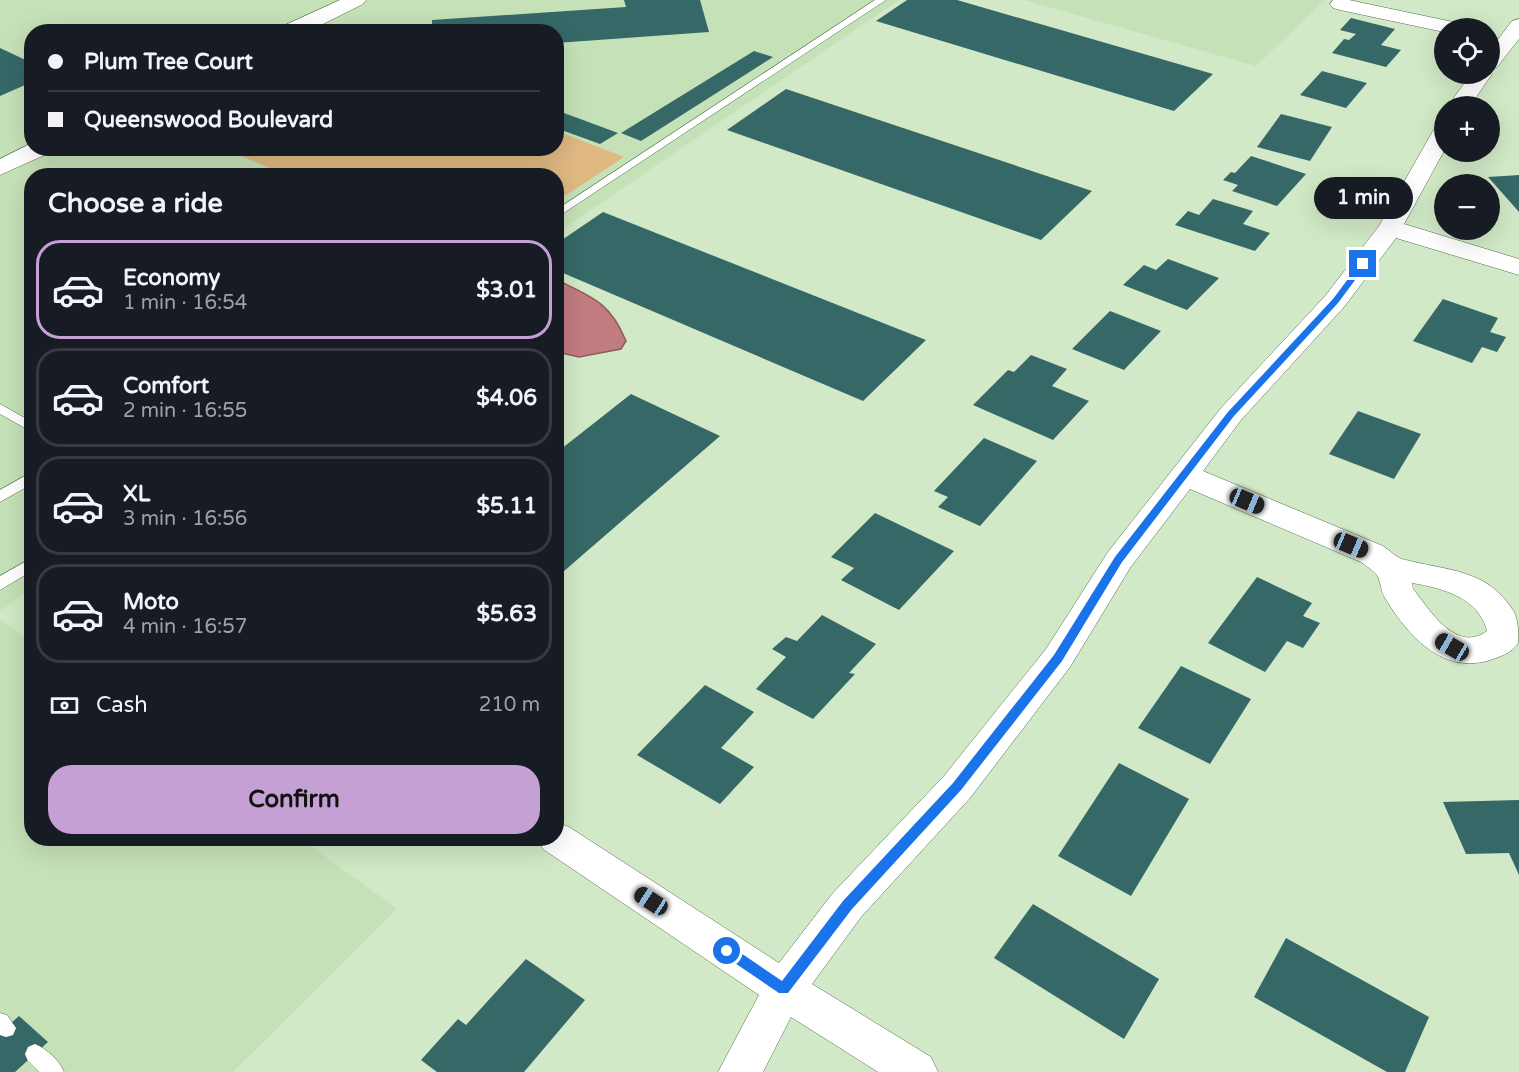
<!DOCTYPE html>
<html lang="en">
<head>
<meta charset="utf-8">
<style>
  body { margin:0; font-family:"Varela Round",sans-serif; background:#20242c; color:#f1f3f6; height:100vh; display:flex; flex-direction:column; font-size:22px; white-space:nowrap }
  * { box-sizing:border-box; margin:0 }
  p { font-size:20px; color:#9ea1a6 }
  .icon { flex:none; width:33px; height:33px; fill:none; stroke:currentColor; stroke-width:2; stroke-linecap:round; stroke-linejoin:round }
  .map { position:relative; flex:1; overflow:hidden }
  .side { position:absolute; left:24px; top:168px; width:540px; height:678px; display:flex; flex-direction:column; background:#171b24; border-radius:24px; box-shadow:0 6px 24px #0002 }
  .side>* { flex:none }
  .banner { position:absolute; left:24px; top:24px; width:540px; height:132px; border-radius:24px; box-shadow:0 6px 24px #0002; display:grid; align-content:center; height:132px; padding:0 24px; background:#171b24 }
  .controls { position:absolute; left:1434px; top:18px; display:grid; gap:12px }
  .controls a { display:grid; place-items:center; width:66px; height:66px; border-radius:50%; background:#171b24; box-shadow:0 6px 24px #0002; font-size:30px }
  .end { position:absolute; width:27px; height:27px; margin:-14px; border:8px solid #1a73e8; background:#fff; box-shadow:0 0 0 3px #fff }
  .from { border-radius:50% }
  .bubble { position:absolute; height:42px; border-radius:21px; background:#171b24; box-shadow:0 6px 24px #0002; font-size:20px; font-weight:700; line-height:42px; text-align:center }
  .car { position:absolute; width:18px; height:36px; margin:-18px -9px; border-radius:8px; box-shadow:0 0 4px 2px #0007; background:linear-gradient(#222 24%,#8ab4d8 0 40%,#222 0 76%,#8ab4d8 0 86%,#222 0) }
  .banner b { display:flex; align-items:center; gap:21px; height:57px; font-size:22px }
  .banner b+b { border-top:2px solid #363941 }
  .banner i { width:15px; height:15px; background:#f1f3f6 }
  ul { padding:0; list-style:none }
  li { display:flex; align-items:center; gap:18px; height:99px; margin:0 12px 9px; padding:0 12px; border:3px solid #363941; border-radius:24px }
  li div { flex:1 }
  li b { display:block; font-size:22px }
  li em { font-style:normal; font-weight:700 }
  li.active { border-color:#c4a0d4 }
  li>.icon { width:54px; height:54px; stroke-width:1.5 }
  h2 { padding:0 24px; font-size:27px; line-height:72px }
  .pay { display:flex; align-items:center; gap:15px; height:66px; padding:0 24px; font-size:22px }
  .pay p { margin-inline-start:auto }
  .button { display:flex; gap:12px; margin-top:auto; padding:12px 24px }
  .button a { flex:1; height:69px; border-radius:24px; background:#c4a0d4; color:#111; font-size:24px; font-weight:700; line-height:69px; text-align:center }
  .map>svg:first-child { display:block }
</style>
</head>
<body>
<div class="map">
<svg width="1519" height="1072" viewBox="0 0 1519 1072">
  <rect width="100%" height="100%" fill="#d1e9c6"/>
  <path fill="#c5e1b7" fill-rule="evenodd" d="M0 0H899L557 233 556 176H32L31 589 0 611ZM32 32H556V148H32Z
    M1024 0H1325L1256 66Z
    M0 619 31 642 32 838 301 839 397 909 233 1072H0Z"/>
  <path fill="#dfb882" d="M557 131 624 157 557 201 556 176 286 175 225 149 556 148Z"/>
  <path fill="#c17c80" stroke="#8b5d5c" stroke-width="1.5" d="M557 280C592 297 610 302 626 341L621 349 579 357 557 352Z"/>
  <path fill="#366868" d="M624 0H700L709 32 556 43V32H432V20L626 7Z
    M907 0H957L1213 74 1174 111 876 21Z
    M1351 18 1395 29 1381 45 1401 50 1386 67 1332 53 1344 39 1349 40 1356 34 1340 30Z
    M0 48 32 63V82L0 96Z
    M754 51 773 57 641 141 621 133Z
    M1322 71 1367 83 1346 108 1300 95Z
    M786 89 1092 191 1041 240 727 130Z
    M556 110 618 133 600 144 556 128Z
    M1281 114 1332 127 1310 161 1257 147Z
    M1251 156 1306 174 1277 206 1232 191 1238 185 1223 180 1231 172 1235 173Z
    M351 168 369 175V176H338Z
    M1519 175V212L1488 177Z
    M1213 199 1253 211 1243 224 1270 233 1255 251 1175 225 1188 211 1199 215Z
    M603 212 926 340 863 401 556 270V244Z
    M1168 259 1219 278 1187 310 1123 285 1144 265 1156 270Z
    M1443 299 1498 318 1490 332 1506 337 1497 352 1482 347 1472 363 1413 341Z
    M1110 311 1161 331 1124 370 1072 349Z
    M1031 355 1067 369 1052 386 1089 401 1053 440 973 405 1008 370 1014 372Z
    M631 394 720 436 556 578V453Z
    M1358 411 1421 434 1394 479 1329 454Z
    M984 438 1037 461 980 526 938 507 948 497 934 491Z
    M875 513 954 551 899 610 841 580 854 568 831 557Z
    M1257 577 1312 603 1303 616 1320 623 1303 648 1287 641 1265 672 1208 643Z
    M822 615 876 644 849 673 855 674 813 719 756 689 786 657 772 649 786 637 797 641Z
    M1181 666 1251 699 1210 764 1138 728Z
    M705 685 754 712 721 748 754 767 720 804 637 755Z
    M1119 763 1189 799 1131 896 1058 856Z
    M1519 800V875L1509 853 1466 854 1443 802Z
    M1033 904 1159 979 1124 1039 994 958Z
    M1286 938 1429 1017 1405 1072H1387L1254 997Z
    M526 959 585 1000 524 1072H437L421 1060 458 1019 466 1025Z
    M19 1016 48 1042 15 1072H0V1033Z"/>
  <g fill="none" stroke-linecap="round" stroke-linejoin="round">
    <defs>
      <path id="lane" d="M875 0H886L556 218V210Z
        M0 404 32 422V432L0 414Z
        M32 472V484L0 502V490Z
        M32 558V571L0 590V576Z
        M0 1013 7 1015 16 1028 13 1035 6 1037 0 1035Z
        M35 1044C47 1049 59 1060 64 1072H39L28 1061 25 1054 28 1047Z"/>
      <path id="street" d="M1333 0H1349L1453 22 1460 24 1463 28H1444V32L1340 10 1333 8 1330 4Z
        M1519 19V39L1497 67 1490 69V50L1512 21Z
        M1490 71 1492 74 1470 106H1448L1471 74H1490Z
        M1444 124V151L1404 224 1519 259V275L1396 238 1344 307 1241 420 1203 471 1383 546C1389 550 1396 557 1402 559 1446 571 1488 568 1514 612 1518 620 1519 634 1518 643 1513 653 1497 658 1487 661 1440 673 1407 634 1385 598 1381 591 1381 584 1378 577 1375 571 1366 566 1361 562L1190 489 1130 568 1070 667 970 798 861 917 812 984 931 1057 938 1072H878L791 1017 763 1072H718L759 995 543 849 537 838H556V822L569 827 779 963 833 893 944 776 1046 649 1108 552 1221 408 1326 295 1379 226 1433 131 1436 126ZM1412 583C1443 588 1479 598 1487 631 1456 654 1430 610 1413 589Z"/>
      <path id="secondary" d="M340 0H366L363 4 307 32H279L281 27Z
        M32 143V148H53L49 153 0 175V159Z"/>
    </defs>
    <use href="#lane" stroke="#576c4d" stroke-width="1"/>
    <use href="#street" stroke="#576c4d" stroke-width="1"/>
    <use href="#secondary" stroke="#576c4d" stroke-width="1"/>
    <use href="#lane" fill="#fff" fill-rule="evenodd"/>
    <use href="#street" fill="#fff" fill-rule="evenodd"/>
    <use href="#secondary" fill="#fff" fill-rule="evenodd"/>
  </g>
  <path fill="#1a73e8" d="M1360 263 1367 264 1338 303 1234 416 1122 562 1062 661 961 790 852 909 788 993H779L723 955 721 951 723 947H732L782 981 843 901 953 783 1054 655 1115 557 1228 412 1333 299Z"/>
</svg>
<div class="controls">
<a><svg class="icon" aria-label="locate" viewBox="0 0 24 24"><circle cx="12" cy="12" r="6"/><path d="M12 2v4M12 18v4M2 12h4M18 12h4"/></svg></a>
<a>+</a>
<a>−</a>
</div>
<i class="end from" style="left:727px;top:951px"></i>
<i class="end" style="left:1363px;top:264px"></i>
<div class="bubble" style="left:1314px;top:177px;width:99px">1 min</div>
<i class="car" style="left:1247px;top:501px;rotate:113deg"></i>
<i class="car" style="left:1351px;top:545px;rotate:113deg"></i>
<i class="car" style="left:1452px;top:647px;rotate:300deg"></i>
<i class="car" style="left:651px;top:901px;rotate:303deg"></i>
<div class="banner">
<b><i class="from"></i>Plum Tree Court</b>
<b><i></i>Queenswood Boulevard</b>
</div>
<section class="side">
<h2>Choose a ride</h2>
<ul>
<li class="active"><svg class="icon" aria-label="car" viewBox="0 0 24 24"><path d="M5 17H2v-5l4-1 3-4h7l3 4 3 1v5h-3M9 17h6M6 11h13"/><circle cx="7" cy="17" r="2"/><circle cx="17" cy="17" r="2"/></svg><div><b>Economy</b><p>1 min · 16:54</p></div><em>$3.01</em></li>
<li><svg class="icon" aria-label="car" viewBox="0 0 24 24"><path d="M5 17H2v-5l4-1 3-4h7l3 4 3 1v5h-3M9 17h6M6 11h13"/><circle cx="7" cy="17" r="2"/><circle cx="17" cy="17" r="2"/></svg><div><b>Comfort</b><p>2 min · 16:55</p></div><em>$4.06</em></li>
<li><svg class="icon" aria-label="car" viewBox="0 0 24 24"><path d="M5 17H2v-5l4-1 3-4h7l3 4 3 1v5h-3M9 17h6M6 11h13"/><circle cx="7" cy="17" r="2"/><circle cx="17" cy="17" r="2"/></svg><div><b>XL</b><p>3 min · 16:56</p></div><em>$5.11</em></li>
<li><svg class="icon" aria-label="car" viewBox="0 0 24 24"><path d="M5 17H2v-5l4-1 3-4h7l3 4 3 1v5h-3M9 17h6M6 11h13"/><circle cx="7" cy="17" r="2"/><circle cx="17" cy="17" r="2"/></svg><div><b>Moto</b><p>4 min · 16:57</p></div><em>$5.63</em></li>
</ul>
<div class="pay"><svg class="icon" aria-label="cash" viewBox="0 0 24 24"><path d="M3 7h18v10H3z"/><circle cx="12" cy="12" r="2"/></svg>Cash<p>210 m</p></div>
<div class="button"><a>Confirm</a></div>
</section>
</div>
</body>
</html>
